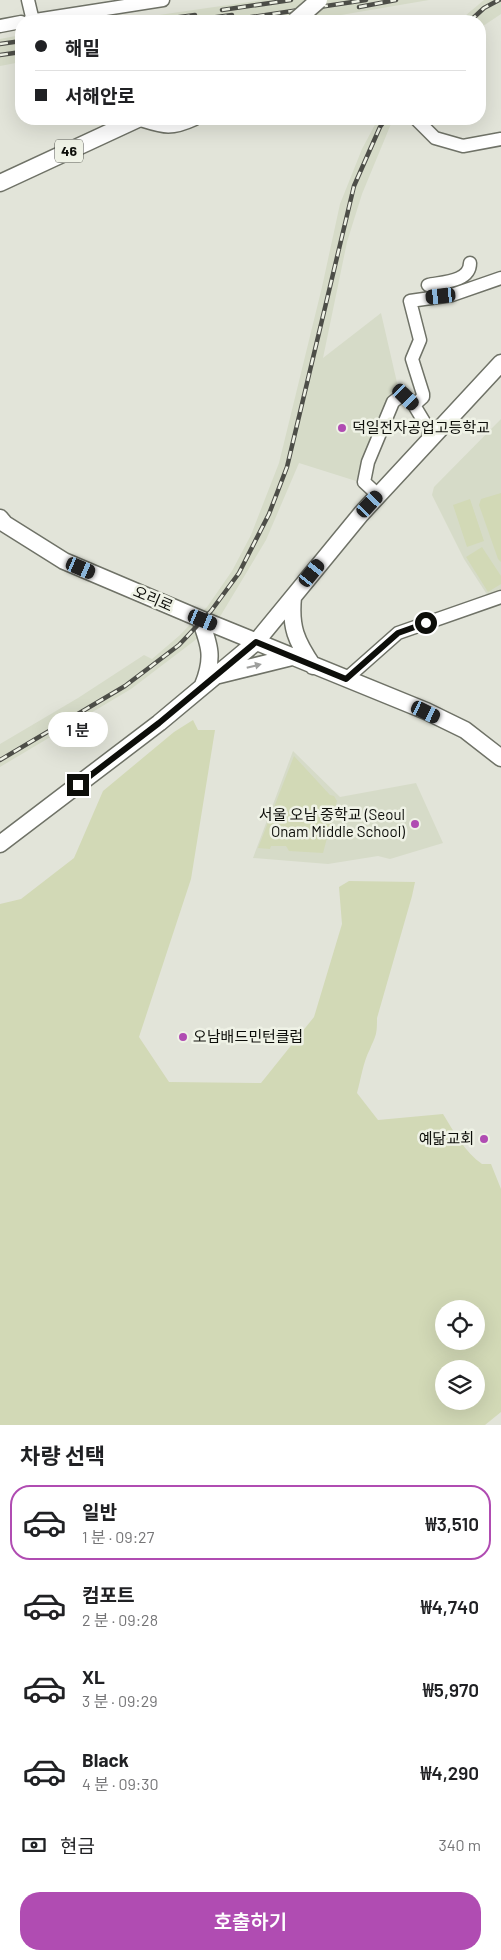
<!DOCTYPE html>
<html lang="ko">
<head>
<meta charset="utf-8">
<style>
  body { margin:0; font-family:Barlow,"Noto Sans KR",sans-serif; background:#f6f6f6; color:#202124; height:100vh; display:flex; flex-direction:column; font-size:19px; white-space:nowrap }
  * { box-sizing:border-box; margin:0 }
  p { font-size:16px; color:#757577 }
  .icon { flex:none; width:28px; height:28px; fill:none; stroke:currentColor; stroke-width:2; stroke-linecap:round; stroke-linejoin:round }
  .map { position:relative; height:1425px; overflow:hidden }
  .panel { display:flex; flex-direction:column; background:#fff; flex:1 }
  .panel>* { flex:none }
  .top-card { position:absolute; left:15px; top:15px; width:471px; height:110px; border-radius:20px; box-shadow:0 5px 20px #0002; display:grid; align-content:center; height:110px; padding:0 20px; background:#fff }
  .buttons { position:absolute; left:435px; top:1300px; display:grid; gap:10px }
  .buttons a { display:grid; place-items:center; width:50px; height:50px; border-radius:50%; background:#fff; box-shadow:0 5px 20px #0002; font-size:25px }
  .end { position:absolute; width:22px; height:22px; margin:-11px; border:6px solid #0d0e0a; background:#fff; box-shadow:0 0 0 2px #fff }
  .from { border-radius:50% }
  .bubble { position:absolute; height:35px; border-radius:18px; background:#fff; box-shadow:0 5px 20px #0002; font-size:16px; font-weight:600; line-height:35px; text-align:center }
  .car { position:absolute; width:15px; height:30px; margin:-15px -8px; border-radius:6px; box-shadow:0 0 4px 1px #0007; background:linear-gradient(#222 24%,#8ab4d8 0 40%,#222 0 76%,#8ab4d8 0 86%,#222 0) }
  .top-card b { display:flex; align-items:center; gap:18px; height:48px; font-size:19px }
  .top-card b+b { border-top:1px solid #e0e0e0 }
  .top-card i { width:12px; height:12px; background:#202124 }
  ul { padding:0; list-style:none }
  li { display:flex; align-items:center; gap:15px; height:75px; margin:0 10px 8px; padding:0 10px; border:2px solid transparent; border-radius:20px }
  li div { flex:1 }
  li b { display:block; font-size:19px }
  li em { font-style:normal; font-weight:600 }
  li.selected { border-color:#b04cb2 }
  li>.icon { width:45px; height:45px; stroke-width:1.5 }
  h2 { padding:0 20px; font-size:22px; line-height:60px }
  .pay { display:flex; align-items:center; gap:12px; height:55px; padding:0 20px; font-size:19px }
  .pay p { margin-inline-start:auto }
  .button { display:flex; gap:10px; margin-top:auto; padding:10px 20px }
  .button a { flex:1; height:58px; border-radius:20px; background:#b04cb2; color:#fff; font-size:20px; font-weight:600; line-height:58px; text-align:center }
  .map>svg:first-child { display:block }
</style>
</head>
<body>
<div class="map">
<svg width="501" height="1425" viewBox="0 0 501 1425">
  <rect width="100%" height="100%" fill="#e2e4d9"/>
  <path fill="#d6dbc8" d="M263 0H429L306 21H117Z
    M484 0H501V14L480 28V21H459Z
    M21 35V62L0 66V39Z
    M378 119H393L362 194 347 242 323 358 381 313 398 387 391 393 356 481 299 463 266 540 221 615 198 638 131 689 0 767V744L78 698 144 655 152 659 180 635 207 607 232 571 251 535 279 463 322 287 340 204 362 149Z
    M501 419V589L488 596 464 559 432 495 434 487Z
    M293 751 340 797 416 783 443 843 390 859 378 856 328 864 253 858Z"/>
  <path fill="#d2d9b6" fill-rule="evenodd" d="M501 493V562L498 559 479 505 481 499Z
    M470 499 484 541 467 547 453 505Z
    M482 547 501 576V584L488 592 466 557Z
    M193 720 198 730H215L191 879 139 1037 169 1082 261 1083 314 1017 342 924 339 887 349 881 415 882 412 896 377 1018C377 1035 376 1035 370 1049 363 1062 361 1079 357 1093L378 1120 443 1114C454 1132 465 1152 482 1164H491L501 1189V1412L485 1425H0V904L21 899 74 858 103 791 174 732ZM444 1309H476V1341H444ZM444 1369H476V1401H444Z
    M294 756 330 795 334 796 337 801 323 853 289 851 286 846H271L270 849 258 848Z"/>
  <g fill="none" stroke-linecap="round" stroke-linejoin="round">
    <defs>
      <path id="minor" d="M28 0 33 21
        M29 21 163 0
        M0 26 21 22
        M137 119C163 127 169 131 195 119
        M416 119 435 138 463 146 501 139
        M428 285C442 282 470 282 470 263
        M430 439 426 425 414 405 423 397V394L412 359 420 340 410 301 452 295 501 278
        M378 495 364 482 368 462 393 402 403 394 414 405
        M346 679 398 633 501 597"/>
      <path id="major" d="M0 183 138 119
        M0 518 5 524 64 561 203 620 426 711 465 730 501 758
        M293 597C290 627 296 641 313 666
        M200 619C210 646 214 658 203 685
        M219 675 292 657
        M0 844 159 723 256 642 361 514 501 363"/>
    </defs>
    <use href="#minor" stroke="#6f7267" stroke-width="15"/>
    <use href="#major" stroke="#6f7267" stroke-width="19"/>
    <use href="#minor" stroke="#fff" stroke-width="12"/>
    <use href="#major" stroke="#fff" stroke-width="16"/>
    <defs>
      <path id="rail" d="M359 7 396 0
        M222 10 291 0
        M150 21 195 15
        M187 21 232 15
        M225 21 366 0
        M470 21 484 8 499 0
        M0 44 21 41
        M0 55 21 52
        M0 760 125 686 179 645 211 611 239 573 269 514 287 467 354 186 380 127 386 119"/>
    </defs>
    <use href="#rail" stroke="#4d4e48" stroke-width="4.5"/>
    <use href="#rail" stroke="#eff2e6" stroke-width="2.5" stroke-dasharray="8" stroke-linecap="butt"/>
    <defs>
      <path id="major-bridge" d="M295 21 319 0"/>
    </defs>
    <use href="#major-bridge" stroke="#6f7267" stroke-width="19" stroke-linecap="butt"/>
    <use href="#major-bridge" stroke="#fff" stroke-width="16"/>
  </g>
  <defs><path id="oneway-solid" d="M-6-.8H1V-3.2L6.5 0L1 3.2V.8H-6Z" transform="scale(1.25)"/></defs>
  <use fill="#9e9f9d" href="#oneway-solid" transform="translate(254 666) rotate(-14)"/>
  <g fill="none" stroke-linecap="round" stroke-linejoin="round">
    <path stroke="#0d0e0a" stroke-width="6" d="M78 785 159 723 256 642 346 679 398 633 426 623"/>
  </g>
  <g fill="#b04cb2" stroke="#eff2e6" stroke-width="2">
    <circle cx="342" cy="428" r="5"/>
    <circle cx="415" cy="824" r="5"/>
    <circle cx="183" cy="1037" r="5"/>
    <circle cx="484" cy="1139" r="5"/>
  </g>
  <g text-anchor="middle" stroke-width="5" stroke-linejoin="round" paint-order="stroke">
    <rect fill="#eff2e6" stroke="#51524c" stroke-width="1" x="55" y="139.5" width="28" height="23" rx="4"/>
    <g font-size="14" font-weight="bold" fill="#0d0e0a">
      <text x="69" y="156">46</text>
    </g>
    <g font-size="15" fill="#0d0e0a" stroke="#eff2e6" text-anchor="start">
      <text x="352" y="433">덕일전자공업고등학교</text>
      <text x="405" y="820" text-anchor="end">서울 오남 중학교 (Seoul<tspan x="405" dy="17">Onam Middle School)</tspan></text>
      <text x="193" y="1042">오남배드민턴클럽</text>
      <text x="474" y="1144" text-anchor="end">예닮교회</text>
    </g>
    <g font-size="15" fill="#0d0e0a" stroke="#eff2e6">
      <text transform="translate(153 599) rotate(23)" y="5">오리로</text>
    </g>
  </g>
</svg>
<div class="buttons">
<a><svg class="icon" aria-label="locate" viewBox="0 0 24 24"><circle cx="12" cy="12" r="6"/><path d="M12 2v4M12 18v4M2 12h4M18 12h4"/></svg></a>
<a><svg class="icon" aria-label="layers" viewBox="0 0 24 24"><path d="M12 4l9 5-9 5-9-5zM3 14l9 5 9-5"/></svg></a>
</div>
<i class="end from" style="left:426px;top:623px"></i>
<i class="end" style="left:78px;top:785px"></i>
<div class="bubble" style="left:48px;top:712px;width:60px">1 분</div>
<i class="car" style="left:441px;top:296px;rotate:264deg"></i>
<i class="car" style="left:406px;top:397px;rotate:135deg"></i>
<i class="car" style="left:370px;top:504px;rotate:43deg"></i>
<i class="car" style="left:81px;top:568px;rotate:113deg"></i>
<i class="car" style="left:312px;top:573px;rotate:39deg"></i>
<i class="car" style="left:203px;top:620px;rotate:112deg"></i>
<i class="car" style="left:426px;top:712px;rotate:116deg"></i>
<div class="top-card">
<b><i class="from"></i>해밀</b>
<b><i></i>서해안로</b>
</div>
</div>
<section class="panel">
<h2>차량 선택</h2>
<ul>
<li class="selected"><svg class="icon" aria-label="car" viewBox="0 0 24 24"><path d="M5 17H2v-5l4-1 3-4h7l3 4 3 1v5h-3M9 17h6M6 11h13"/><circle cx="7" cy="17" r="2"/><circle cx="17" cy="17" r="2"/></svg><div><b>일반</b><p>1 분 · 09:27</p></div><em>₩3,510</em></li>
<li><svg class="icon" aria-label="car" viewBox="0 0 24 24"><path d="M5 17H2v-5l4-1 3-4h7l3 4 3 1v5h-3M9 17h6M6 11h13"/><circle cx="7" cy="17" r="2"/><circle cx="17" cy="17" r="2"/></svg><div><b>컴포트</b><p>2 분 · 09:28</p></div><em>₩4,740</em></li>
<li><svg class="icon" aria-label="car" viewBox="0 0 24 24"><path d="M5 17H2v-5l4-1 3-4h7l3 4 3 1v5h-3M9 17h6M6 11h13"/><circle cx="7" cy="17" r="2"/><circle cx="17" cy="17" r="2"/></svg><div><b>XL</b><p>3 분 · 09:29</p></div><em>₩5,970</em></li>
<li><svg class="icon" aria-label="car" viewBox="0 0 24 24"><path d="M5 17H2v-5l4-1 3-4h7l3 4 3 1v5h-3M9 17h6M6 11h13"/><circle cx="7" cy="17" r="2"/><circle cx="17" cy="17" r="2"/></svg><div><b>Black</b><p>4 분 · 09:30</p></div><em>₩4,290</em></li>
</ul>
<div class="pay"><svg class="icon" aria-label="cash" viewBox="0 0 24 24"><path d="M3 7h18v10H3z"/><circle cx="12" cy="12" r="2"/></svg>현금<p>340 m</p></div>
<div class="button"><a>호출하기</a></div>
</section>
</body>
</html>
